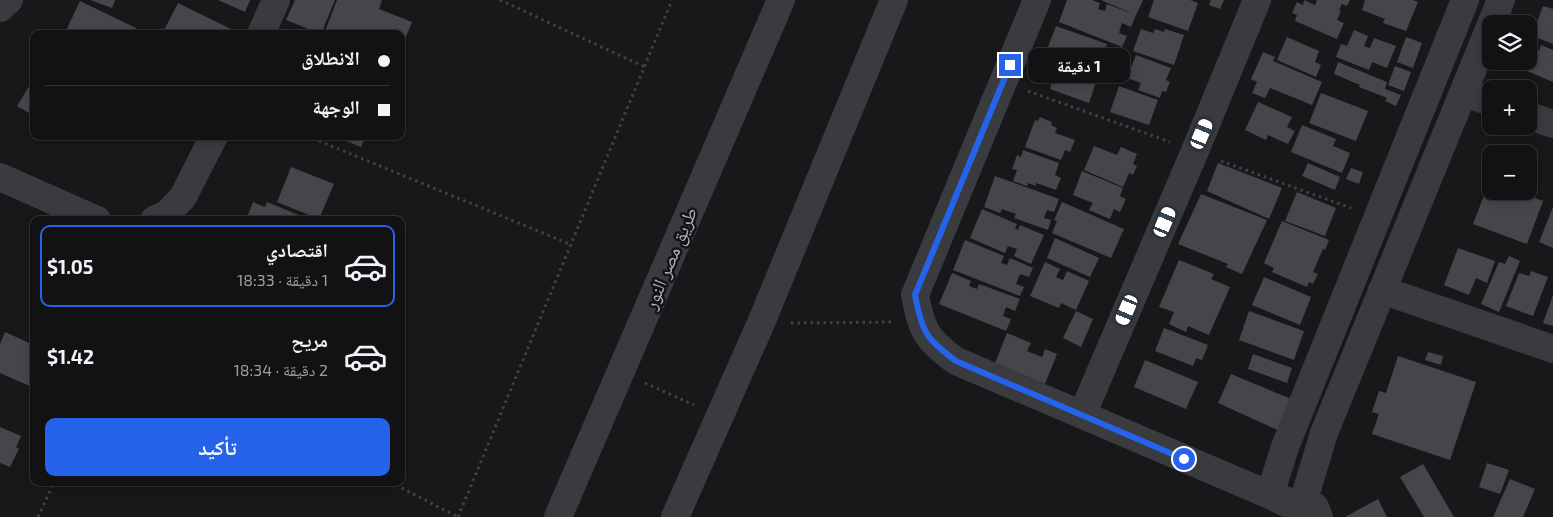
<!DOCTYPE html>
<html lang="ar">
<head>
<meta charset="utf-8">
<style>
  body { margin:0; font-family:"Exo 2","Noto Naskh Arabic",sans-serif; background:#1b1b1d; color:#f1f3f6; direction:rtl; height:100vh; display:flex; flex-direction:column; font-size:19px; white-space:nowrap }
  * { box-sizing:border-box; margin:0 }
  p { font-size:16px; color:#9c9ea0 }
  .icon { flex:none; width:28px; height:28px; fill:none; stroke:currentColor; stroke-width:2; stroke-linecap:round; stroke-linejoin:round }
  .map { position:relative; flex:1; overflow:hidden; direction:ltr }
  .side { position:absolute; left:30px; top:216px; width:375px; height:270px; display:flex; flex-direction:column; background:#121214; border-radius:10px; box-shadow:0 2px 8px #0003,0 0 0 1px #313234; direction:rtl }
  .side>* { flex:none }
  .banner { position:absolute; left:30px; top:30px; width:375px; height:110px; border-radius:10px; box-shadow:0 2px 8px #0003,0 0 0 1px #313234; direction:rtl; display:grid; align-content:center; height:110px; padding:0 15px; background:#121214 }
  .buttons { position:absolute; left:1482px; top:15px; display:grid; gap:10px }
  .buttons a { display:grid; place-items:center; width:55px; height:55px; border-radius:10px; background:#121214; box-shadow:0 2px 8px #0003,0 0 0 1px #313234; font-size:25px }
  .end { position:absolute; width:22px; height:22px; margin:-11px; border:6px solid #2563eb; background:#fff; box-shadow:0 0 0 2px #fff }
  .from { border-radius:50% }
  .bubble { position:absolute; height:35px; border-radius:10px; background:#121214; box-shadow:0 2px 8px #0003,0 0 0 1px #313234; font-size:16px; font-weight:700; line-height:35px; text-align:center; direction:rtl }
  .car { position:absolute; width:15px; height:30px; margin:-15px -8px; border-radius:6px; box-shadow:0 0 4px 1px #0007; background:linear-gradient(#fff 24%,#345 0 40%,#fff 0 76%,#345 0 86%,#fff 0) }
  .banner b { display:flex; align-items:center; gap:18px; height:48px; font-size:19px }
  .banner b+b { border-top:1px solid #313234 }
  .banner i { width:12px; height:12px; background:#f1f3f6 }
  ul { padding:9px 0 0; list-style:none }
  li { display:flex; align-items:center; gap:15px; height:82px; margin:0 10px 8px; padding:0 5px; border:2px solid transparent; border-radius:10px }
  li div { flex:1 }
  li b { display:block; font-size:19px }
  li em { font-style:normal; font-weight:700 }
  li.current { border-color:#2563eb }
  li>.icon { width:45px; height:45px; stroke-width:1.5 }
  .action { display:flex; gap:10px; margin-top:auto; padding:10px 15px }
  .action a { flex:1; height:58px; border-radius:10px; background:#2563eb; color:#fff; font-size:20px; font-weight:700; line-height:58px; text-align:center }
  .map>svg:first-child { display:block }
</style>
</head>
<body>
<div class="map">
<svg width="1553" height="517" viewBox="0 0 1553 517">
  <rect width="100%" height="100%" fill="#18181a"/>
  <path fill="#45464a" d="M90 0H115L112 8Z
    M218 0H250L245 12Z
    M295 0H335L321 34 286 20Z
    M337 0H382L379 9 412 22 401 49V34H324Z
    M1067 0H1092L1100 3 1098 9 1105 11 1107 4 1136 15 1131 27 1122 23 1119 33 1127 36 1122 47 1059 22Z
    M1101 0H1143L1136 15Z
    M1154 0H1190L1198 3 1188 31 1148 17Z
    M1211 0H1224L1220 9 1209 5Z
    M1304 0 1315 5 1317 0H1350L1347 6 1342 4 1339 10 1341 11 1337 20 1344 23 1337 39 1295 21 1297 15 1292 13 1297 2 1303 5Z
    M1365 0H1413L1418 2 1406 31 1383 23 1385 19 1362 10Z
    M80 1 136 28 133 34 65 33Z
    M178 3 235 31 234 34H162Z
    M1543 6 1553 9V44L1532 36Z
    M1056 26 1107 44 1102 56 1108 58 1104 69 1085 62 1082 69 1045 55Z
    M1141 29 1153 33 1155 29 1164 32 1165 29 1184 35 1174 65 1133 51Z
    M1354 30 1368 36 1364 46 1370 48 1374 38 1396 46 1387 68 1372 62 1369 70 1336 57 1341 44 1347 46Z
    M1287 37 1319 51 1315 62 1321 65 1316 77 1277 60Z
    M1406 37 1422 43 1413 68 1397 62Z
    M1541 45 1553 50V82L1503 61H1529V47L1539 51Z
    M1263 52 1275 57 1273 61 1322 82 1312 105 1270 88 1265 98 1252 93 1257 82 1251 79Z
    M1136 55 1171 68 1166 80 1170 82 1166 92 1162 91 1160 98 1138 90 1141 83 1127 78Z
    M1338 62 1387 82 1385 89 1401 95 1396 106 1385 101 1387 98 1359 87 1360 85 1334 74Z
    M1059 63 1098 76 1089 103 1050 89Z
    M1395 66 1411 72 1404 91 1388 85Z
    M34 78V116L17 106Z
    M1119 86 1158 100 1149 125 1110 112Z
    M1321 93 1368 111 1356 141 1309 123Z
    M1258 102 1292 117 1287 127 1295 131 1288 144 1268 135 1266 140 1245 130Z
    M1040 117 1052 122 1051 125 1057 128 1055 133 1075 140 1070 152 1065 150 1061 160 1025 147 1035 120 1038 121Z
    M1302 125 1336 139 1333 146 1350 153 1342 173 1291 152Z
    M334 136H366L361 147Z
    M1094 146 1117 155 1121 147 1137 154 1133 164 1137 166 1133 175 1129 173 1123 187 1084 170Z
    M1023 150 1059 163 1055 175 1061 178 1056 190 1036 183V186L1028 183 1027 186 1013 181 1017 170 1012 169 1017 155 1021 157Z
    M1218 163 1282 188 1269 219 1207 191Z
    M1308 163 1340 177 1335 190 1302 176Z
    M291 167 334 184 319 219 277 202Z
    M1351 168 1363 172 1359 184 1346 179Z
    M1082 171 1123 188 1120 196 1126 199 1120 212 1114 209 1110 219 1089 210 1093 203 1073 195Z
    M995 176 1059 199 1054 212 1047 210 1044 218 1051 220 1048 230 1014 218 1016 214 1002 209 1000 213 984 207Z
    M1490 180 1491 181V191H1518L1543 201 1527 244 1473 224Z
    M1297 192 1336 208 1325 236 1285 221Z
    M1201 194 1267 220 1242 274 1226 267 1228 264 1178 244Z
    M253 202 265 207 267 202 311 220H246Z
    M1062 202 1124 229 1111 258 1052 233 1057 221 1054 220Z
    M1553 207V248L1539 242Z
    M982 209 1017 224 1015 228 1018 230 1020 225 1044 235 1031 264 1014 256 1017 249 1008 246 1005 253 970 238Z
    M1282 221 1329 240 1325 250 1323 249 1313 272 1318 274 1313 284 1309 282 1307 287 1272 272 1274 268 1264 263Z
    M1055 238 1099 258 1090 277 1047 258Z
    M965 240 1004 256 1001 263 1007 265 1010 258 1033 268 1029 277 1020 274 1016 284 1024 287 1020 296 953 270Z
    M1458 248 1495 261 1487 283 1476 278 1469 295 1444 285Z
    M1509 256 1520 261 1499 312 1481 304 1499 262 1505 264Z
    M1179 260 1214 274 1211 279 1230 287 1209 335 1188 326 1186 332 1169 324 1174 312 1159 307Z
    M1045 262 1060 269 1056 277 1063 280 1067 271 1089 281 1076 310 1061 303 1059 308 1030 296Z
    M1531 271 1548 277 1533 316 1506 306 1519 273 1529 276Z
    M952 273 971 281 969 286 977 289 979 284 1020 299 1015 311 1006 307 1003 316 1011 319 1006 331 939 304Z
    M1264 277 1311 297 1300 325 1252 305Z
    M1553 295V326L1543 323Z
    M1076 311 1093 319 1081 347 1063 338Z
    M1249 311 1304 331 1294 360 1239 340Z
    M1164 328 1208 345 1202 360 1196 358 1193 366 1155 351Z
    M5 332 34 345V388L0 373V344Z
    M1007 333 1031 343 1027 351 1042 357 1045 349 1057 354 1045 384 995 363Z
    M1428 352 1443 356 1441 365 1425 360Z
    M1253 354 1292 368 1287 383 1248 369Z
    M1398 356 1476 382 1450 460 1372 434 1379 414 1372 412 1379 391 1386 393Z
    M1145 360 1198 382 1186 409 1134 387Z
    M1231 374 1296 401 1282 432 1218 403Z
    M0 427 21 436 16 447 19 449 10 467 0 463Z
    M1487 463 1509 470 1500 494 1479 487Z
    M1423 464 1454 517H1424L1400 477Z
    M1510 479 1535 489 1523 517H1493Z
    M1378 499 1387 517H1345Z"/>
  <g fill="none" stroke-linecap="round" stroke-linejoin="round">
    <path stroke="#404246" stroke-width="3" stroke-dasharray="2.5 4" stroke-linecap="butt" d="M500 0 645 67
      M1028 91 1170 142
      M307 136 572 245
      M1221 161 1351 208
      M791 323 893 322
      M645 383 694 405
      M390 482 458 517
      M38 517 54 482
      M458 517 672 0"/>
    <path stroke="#393b3f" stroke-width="28" d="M1037 0 915 295C922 331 926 339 956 361L1270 495 1302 506
      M0 8 9 0
      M261 34 276 0
      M1463 93 1491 102
      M1529 116 1553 124
      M0 177 97 220
      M154 220 167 214 183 197 214 136
      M1382 290 1553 349
      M1082 415 1195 151 1257 0
      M1286 503 1270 495 1285 447 1465 0
      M558 517 781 0
      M675 517 761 323 894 0
      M1319 517 1315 507 1302 506 1324 433 1501 0"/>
  </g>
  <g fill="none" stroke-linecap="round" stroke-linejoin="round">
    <path stroke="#2563eb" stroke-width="6" d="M1010 65 915 295C922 332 926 339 956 361L1184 459"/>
  </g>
  <g text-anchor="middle" stroke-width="5" stroke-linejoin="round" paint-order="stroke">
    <g font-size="19" fill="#abb0b9" stroke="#131315">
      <text transform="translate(670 258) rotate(-67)" y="7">طريق مصر النور</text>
    </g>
  </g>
</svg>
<div class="buttons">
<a><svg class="icon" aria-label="layers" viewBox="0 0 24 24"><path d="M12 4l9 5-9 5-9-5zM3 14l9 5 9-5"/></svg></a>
<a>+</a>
<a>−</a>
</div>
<i class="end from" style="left:1184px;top:459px"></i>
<i class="end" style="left:1010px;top:65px"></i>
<div class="bubble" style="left:1028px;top:48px;width:102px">1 دقيقة</div>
<i class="car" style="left:1202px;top:134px;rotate:23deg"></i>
<i class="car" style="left:1165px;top:222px;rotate:23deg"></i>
<i class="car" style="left:1127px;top:310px;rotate:203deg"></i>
<div class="banner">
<b><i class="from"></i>الانطلاق</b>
<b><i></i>الوجهة</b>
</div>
<section class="side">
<ul>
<li class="current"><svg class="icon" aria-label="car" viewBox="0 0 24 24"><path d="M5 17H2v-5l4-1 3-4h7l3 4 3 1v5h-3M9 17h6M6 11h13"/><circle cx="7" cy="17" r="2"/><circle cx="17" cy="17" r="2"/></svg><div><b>اقتصادي</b><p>1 دقيقة · 18:33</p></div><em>$1.05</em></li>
<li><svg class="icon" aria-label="car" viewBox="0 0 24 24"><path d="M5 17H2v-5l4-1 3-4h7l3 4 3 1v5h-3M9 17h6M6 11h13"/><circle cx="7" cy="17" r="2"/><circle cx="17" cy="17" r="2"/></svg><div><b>مريح</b><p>2 دقيقة · 18:34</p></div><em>$1.42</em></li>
</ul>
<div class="action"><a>تأكيد</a></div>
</section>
</div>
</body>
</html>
